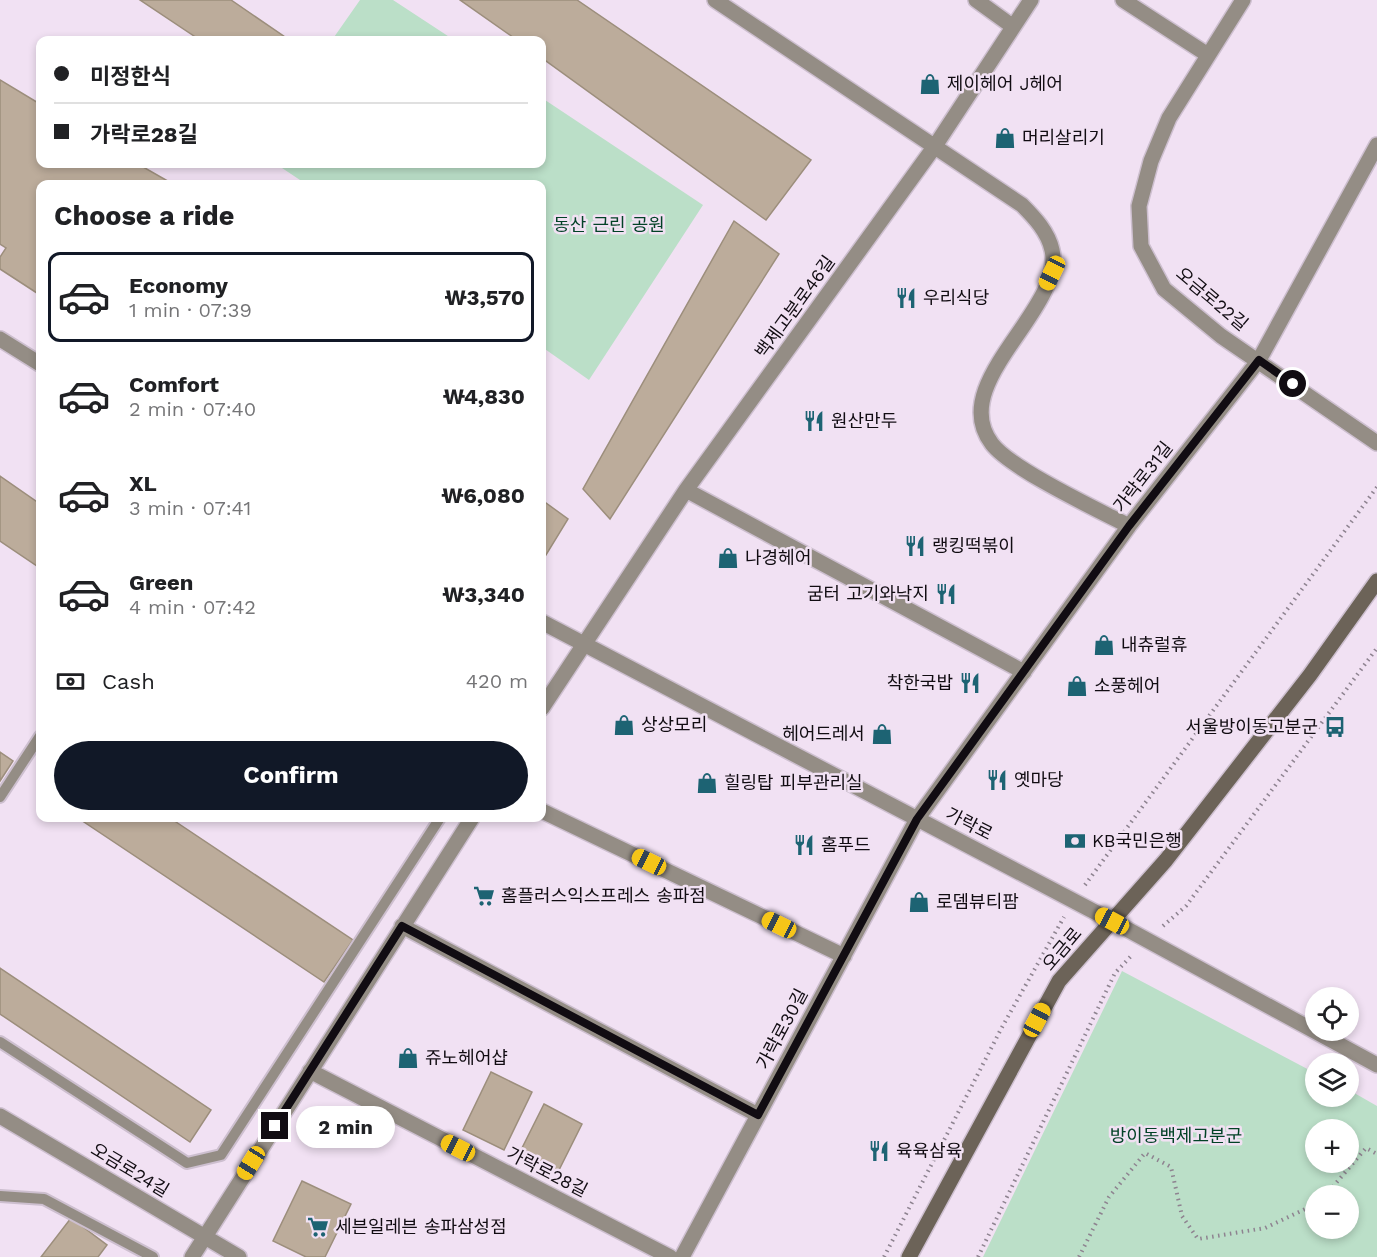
<!DOCTYPE html>
<html lang="en">
<head>
<meta charset="utf-8">
<style>
  body { margin:0; font-family:"Work Sans","Noto Sans KR",sans-serif; background:#f6f6f6; color:#202124; height:100vh; display:flex; flex-direction:column; font-size:22px; white-space:nowrap }
  * { box-sizing:border-box; margin:0 }
  p { font-size:20px; color:#757577 }
  .icon { flex:none; width:33px; height:33px; fill:none; stroke:currentColor; stroke-width:2; stroke-linecap:round; stroke-linejoin:round }
  .map { position:relative; flex:1; overflow:hidden }
  .drawer { position:absolute; left:36px; top:180px; width:510px; height:642px; display:flex; flex-direction:column; background:#fff; border-radius:12px; box-shadow:0 3px 9px #0003 }
  .drawer>* { flex:none }
  .banner { position:absolute; left:36px; top:36px; width:510px; height:132px; border-radius:12px; box-shadow:0 3px 9px #0003; display:grid; align-content:center; height:132px; padding:0 18px; background:#fff }
  .tools { position:absolute; left:1305px; top:987px; display:grid; gap:12px }
  .tools a { display:grid; place-items:center; width:54px; height:54px; border-radius:50%; background:#fff; box-shadow:0 3px 9px #0003; font-size:30px }
  .end { position:absolute; width:27px; height:27px; margin:-14px; border:8px solid #110c12; background:#fff; box-shadow:0 0 0 3px #fff }
  .from { border-radius:50% }
  .bubble { position:absolute; height:42px; border-radius:21px; background:#fff; box-shadow:0 3px 9px #0003; font-size:20px; font-weight:700; line-height:42px; text-align:center }
  .car { position:absolute; width:18px; height:36px; margin:-18px -9px; border-radius:8px; box-shadow:0 0 4px 2px #0007; background:linear-gradient(#f5c518 24%,#345 0 40%,#f5c518 0 76%,#345 0 86%,#f5c518 0) }
  .banner b { display:flex; align-items:center; gap:21px; height:57px; font-size:22px }
  .banner b+b { border-top:2px solid #e0e0e0 }
  .banner i { width:15px; height:15px; background:#202124 }
  ul { padding:0; list-style:none }
  li { display:flex; align-items:center; gap:18px; height:90px; margin:0 12px 9px; padding:0 6px; border:3px solid transparent; border-radius:12px }
  li div { flex:1 }
  li b { display:block; font-size:22px }
  li em { font-style:normal; font-weight:700 }
  li.active { border-color:#111827 }
  li>.icon { width:54px; height:54px; stroke-width:1.5 }
  h2 { padding:0 18px; font-size:27px; line-height:72px }
  .pay { display:flex; align-items:center; gap:15px; height:66px; padding:0 18px; font-size:22px }
  .pay p { margin-inline-start:auto }
  .cta { display:flex; gap:12px; margin-top:auto; padding:12px 18px }
  .cta a { flex:1; height:69px; border-radius:36px; background:#111827; color:#fff; font-size:24px; font-weight:700; line-height:69px; text-align:center }
  .map>svg:first-child { display:block }
</style>
</head>
<body>
<div class="map">
<svg width="1377" height="1257" viewBox="0 0 1377 1257">
  <rect width="100%" height="100%" fill="#f1e1f3"/>
  <path fill="#bbdfc8" fill-rule="evenodd" d="M360 0H393L454 40H332Z
    M542 98 703 205 589 380 542 347V184H306L276 164H542Z
    M1122 971 1315 1073 1316 1096H1348L1349 1090 1377 1106V1257H983ZM1316 1130H1348V1162H1316ZM1316 1196H1348V1228H1316Z"/>
  <path fill="#bcac9b" stroke="#9c8e7c" stroke-width="1.5" d="M140 0H231L288 39 200 40Z
    M460 0H577L811 160 766 220 542 58V40H517Z
    M0 80 40 104V164H138L173 184H40V295L0 269V257L6 248 0 244Z
    M734 221 779 254 610 519 583 489Z
    M0 476 40 504V568L0 541Z
    M542 500 568 519 546 555 542 552Z
    M0 752 13 761 0 781Z
    M78 818H170L353 940 324 982Z
    M0 968 211 1110 190 1142 0 1014Z
    M491 1072 532 1092 504 1150 463 1130Z
    M544 1104 582 1124 557 1174 519 1154Z
    M302 1181 351 1204 325 1257H306L273 1241Z
    M71 1218 107 1245 98 1257H41Z"/>
  <g fill="none" stroke-linecap="round" stroke-linejoin="round">
    <defs>
      <path id="service" d="M0 797 40 736
        M0 1042 187 1163 221 1155 440 818
        M0 1196 44 1199 153 1257"/>
      <path id="minor" d="M715 0 1022 205C1035 218 1048 232 1052 250 1065 310 945 383 992 444 1011 469 1098 510 1129 526
        M976 0 1012 26
        M1123 0 1208 55
        M1243 0 1169 118 1151 161 1139 206 1141 246 1164 289 1221 336 1377 443
        M686 490 1024 672
        M542 708 686 490 935 146 1031 0
        M542 811 844 956
        M402 926 758 1115
        M310 1071 670 1257
        M0 1116 239 1257
        M192 1257 472 818
        M682 1257 917 819 1129 526 1259 360 1377 145"/>
      <path id="tertiary" d="M0 339 40 364
        M542 622 1112 921 1377 1065"/>
      <path id="secondary" d="M909 1257 1059 981 1166 860 1310 675 1377 581"/>
    </defs>
    <use href="#service" stroke="#cdbfcf" stroke-width="14"/>
    <use href="#minor" stroke="#cdbfcf" stroke-width="18"/>
    <use href="#tertiary" stroke="#cdbfcf" stroke-width="18"/>
    <use href="#secondary" stroke="#cdbfcf" stroke-width="18"/>
    <path stroke="#8e8390" stroke-width="4" stroke-dasharray="1.5 4.5" stroke-linecap="butt" d="M1085 885 1377 487
      M1163 926 1186 906 1377 648
      M1325 1196 1366 1148 1377 1154
      M884 1257 1001 1029 1064 917
      M978 1257 1115 973 1133 954
      M1079 1257 1109 1197 1145 1153 1171 1167 1182 1216 1198 1239 1265 1228 1316 1204"/>
    <use href="#service" stroke="#948d85" stroke-width="10"/>
    <use href="#minor" stroke="#948d85" stroke-width="15"/>
    <use href="#tertiary" stroke="#948d85" stroke-width="15"/>
    <use href="#secondary" stroke="#6c6358" stroke-width="15"/>
  </g>
  <g fill="none" stroke-linecap="round" stroke-linejoin="round">
    <path stroke="#110c12" stroke-width="8" d="M275 1126 402 926 758 1115 917 819 1129 526 1259 360 1293 384"/>
  </g>
  <defs>
    <symbol id="shop-bare" viewBox="-9 -9 18 18"><path d="M-5-2.5h2.3a2.7 3.5 0 0 1 5.4 0H5L5.5 6h-11ZM-1.5-2.5h3a1.5 2.3 0 0 0-3 0Z" fill="#1d6373" stroke="#f1e1f3" stroke-width="2.5" paint-order="stroke"/></symbol>
    <symbol id="restaurant-bare" viewBox="-9 -9 18 18"><path d="M-5-6h1v4h1v-4h1v4h1v-4h1v5L-1.5 .5V6h-2V.5L-5-1ZM5-6V6H3V1.5H1.5Q1.5-4 5-6Z" fill="#1d6373" stroke="#f1e1f3" stroke-width="2.5" paint-order="stroke"/></symbol>
    <symbol id="bus-bare" viewBox="-9 -9 18 18"><path d="M-5-6H5V4H4V6H2V4H-2V6H-4V4H-5ZM-3.5-4V0h7V-4ZM-3.5 1.2v1.5H-2V1.2ZM2 1.2v1.5H3.5V1.2Z" fill="#1d6373" stroke="#f1e1f3" stroke-width="2.5" paint-order="stroke"/></symbol>
    <symbol id="bank-bare" viewBox="-9 -9 18 18"><path d="M-6-4H6V4H-6ZM0-2.3a2.3 2.3 0 1 0 0 4.6a2.3 2.3 0 1 0 0-4.6Z" fill="#1d6373" stroke="#f1e1f3" stroke-width="2.5" paint-order="stroke"/></symbol>
    <symbol id="supermarket-bare" viewBox="-9 -9 18 18"><path d="M-6-5.5h2.5l.6 2H6L4.5 2H-2.5L-4.4-4H-6ZM-1.5 3.2a1.3 1.3 0 1 0 .1 0ZM3 3.2a1.3 1.3 0 1 0 .1 0Z" fill="#1d6373" stroke="#f1e1f3" stroke-width="2.5" paint-order="stroke"/></symbol>
  </defs>
  <g fill-rule="evenodd">
    <use href="#shop-bare" x="915" y="69" width="30" height="30"/>
    <use href="#shop-bare" x="990" y="123" width="30" height="30"/>
    <use href="#restaurant-bare" x="891" y="283" width="30" height="30"/>
    <use href="#restaurant-bare" x="799" y="406" width="30" height="30"/>
    <use href="#restaurant-bare" x="900" y="531" width="30" height="30"/>
    <use href="#shop-bare" x="713" y="543" width="30" height="30"/>
    <use href="#restaurant-bare" x="931" y="579" width="30" height="30"/>
    <use href="#shop-bare" x="1089" y="630" width="30" height="30"/>
    <use href="#restaurant-bare" x="955" y="668" width="30" height="30"/>
    <use href="#shop-bare" x="1062" y="671" width="30" height="30"/>
    <use href="#shop-bare" x="609" y="710" width="30" height="30"/>
    <use href="#bus-bare" x="1320" y="712" width="30" height="30"/>
    <use href="#shop-bare" x="867" y="719" width="30" height="30"/>
    <use href="#restaurant-bare" x="982" y="765" width="30" height="30"/>
    <use href="#shop-bare" x="692" y="768" width="30" height="30"/>
    <use href="#bank-bare" x="1060" y="826" width="30" height="30"/>
    <use href="#restaurant-bare" x="789" y="830" width="30" height="30"/>
    <use href="#supermarket-bare" x="469" y="881" width="30" height="30"/>
    <use href="#shop-bare" x="904" y="887" width="30" height="30"/>
    <use href="#shop-bare" x="393" y="1043" width="30" height="30"/>
    <use href="#restaurant-bare" x="864" y="1136" width="30" height="30"/>
    <use href="#supermarket-bare" x="303" y="1212" width="30" height="30"/>
  </g>
  <g text-anchor="middle" stroke-width="5" stroke-linejoin="round" paint-order="stroke">
    <g font-size="18" fill="#110c12" stroke="#f1e1f3" text-anchor="start">
      <text x="947" y="90">제이헤어 J헤어</text>
      <text x="1022" y="144">머리살리기</text>
      <text x="923" y="304">우리식당</text>
      <text x="831" y="427">원산만두</text>
      <text x="932" y="552">랭킹떡볶이</text>
      <text x="745" y="564">나경헤어</text>
      <text x="929" y="600" text-anchor="end">굼터 고기와낙지</text>
      <text x="1121" y="651">내츄럴휴</text>
      <text x="953" y="689" text-anchor="end">착한국밥</text>
      <text x="1094" y="692">소풍헤어</text>
      <text x="641" y="731">상상모리</text>
      <text x="1318" y="733" text-anchor="end">서울방이동고분군</text>
      <text x="865" y="740" text-anchor="end">헤어드레서</text>
      <text x="1014" y="786">옛마당</text>
      <text x="724" y="789">힐링탑 피부관리실</text>
      <text x="1092" y="847">KB국민은행</text>
      <text x="821" y="851">홈푸드</text>
      <text x="501" y="902">홈플러스익스프레스 송파점</text>
      <text x="936" y="908">로뎀뷰티팜</text>
      <text x="425" y="1064">쥬노헤어샵</text>
      <text x="896" y="1157">육육삼육</text>
      <text x="335" y="1233">세븐일레븐 송파삼성점</text>
    </g>
    <g font-size="18" fill="#024226" stroke="#f1e1f3">
      <text x="609" y="231">동산 근린 공원</text>
      <text x="1176" y="1142">방이동백제고분군</text>
    </g>
    <g font-size="18" fill="#110c12" stroke="#f1e1f3">
      <text transform="translate(1212 299) rotate(40)" y="6">오금로22길</text>
      <text transform="translate(795 307) rotate(-54)" y="6">백제고분로46길</text>
      <text transform="translate(1143 477) rotate(-52)" y="6">가락로31길</text>
      <text transform="translate(969 824) rotate(27)" y="6">가락로</text>
      <text transform="translate(1062 949) rotate(-50)" y="6">오금로</text>
      <text transform="translate(782 1029) rotate(-62)" y="6">가락로30길</text>
      <text transform="translate(130 1170) rotate(31)" y="6">오금로24길</text>
      <text transform="translate(547 1172) rotate(27)" y="6">가락로28길</text>
    </g>
  </g>
</svg>
<div class="tools">
<a><svg class="icon" aria-label="locate" viewBox="0 0 24 24"><circle cx="12" cy="12" r="6"/><path d="M12 2v4M12 18v4M2 12h4M18 12h4"/></svg></a>
<a><svg class="icon" aria-label="layers" viewBox="0 0 24 24"><path d="M12 4l9 5-9 5-9-5zM3 14l9 5 9-5"/></svg></a>
<a>+</a>
<a>−</a>
</div>
<i class="end from" style="left:1293px;top:384px"></i>
<i class="end" style="left:275px;top:1126px"></i>
<div class="bubble" style="left:296px;top:1106px;width:99px">2 min</div>
<i class="car" style="left:1052px;top:273px;rotate:206deg"></i>
<i class="car" style="left:649px;top:862px;rotate:296deg"></i>
<i class="car" style="left:1112px;top:921px;rotate:298deg"></i>
<i class="car" style="left:779px;top:925px;rotate:296deg"></i>
<i class="car" style="left:1037px;top:1020px;rotate:28deg"></i>
<i class="car" style="left:458px;top:1148px;rotate:297deg"></i>
<i class="car" style="left:251px;top:1163px;rotate:212deg"></i>
<div class="banner">
<b><i class="from"></i>미정한식</b>
<b><i></i>가락로28길</b>
</div>
<section class="drawer">
<h2>Choose a ride</h2>
<ul>
<li class="active"><svg class="icon" aria-label="car" viewBox="0 0 24 24"><path d="M5 17H2v-5l4-1 3-4h7l3 4 3 1v5h-3M9 17h6M6 11h13"/><circle cx="7" cy="17" r="2"/><circle cx="17" cy="17" r="2"/></svg><div><b>Economy</b><p>1 min · 07:39</p></div><em>₩3,570</em></li>
<li><svg class="icon" aria-label="car" viewBox="0 0 24 24"><path d="M5 17H2v-5l4-1 3-4h7l3 4 3 1v5h-3M9 17h6M6 11h13"/><circle cx="7" cy="17" r="2"/><circle cx="17" cy="17" r="2"/></svg><div><b>Comfort</b><p>2 min · 07:40</p></div><em>₩4,830</em></li>
<li><svg class="icon" aria-label="car" viewBox="0 0 24 24"><path d="M5 17H2v-5l4-1 3-4h7l3 4 3 1v5h-3M9 17h6M6 11h13"/><circle cx="7" cy="17" r="2"/><circle cx="17" cy="17" r="2"/></svg><div><b>XL</b><p>3 min · 07:41</p></div><em>₩6,080</em></li>
<li><svg class="icon" aria-label="car" viewBox="0 0 24 24"><path d="M5 17H2v-5l4-1 3-4h7l3 4 3 1v5h-3M9 17h6M6 11h13"/><circle cx="7" cy="17" r="2"/><circle cx="17" cy="17" r="2"/></svg><div><b>Green</b><p>4 min · 07:42</p></div><em>₩3,340</em></li>
</ul>
<div class="pay"><svg class="icon" aria-label="cash" viewBox="0 0 24 24"><path d="M3 7h18v10H3z"/><circle cx="12" cy="12" r="2"/></svg>Cash<p>420 m</p></div>
<div class="cta"><a>Confirm</a></div>
</section>
</div>
</body>
</html>
